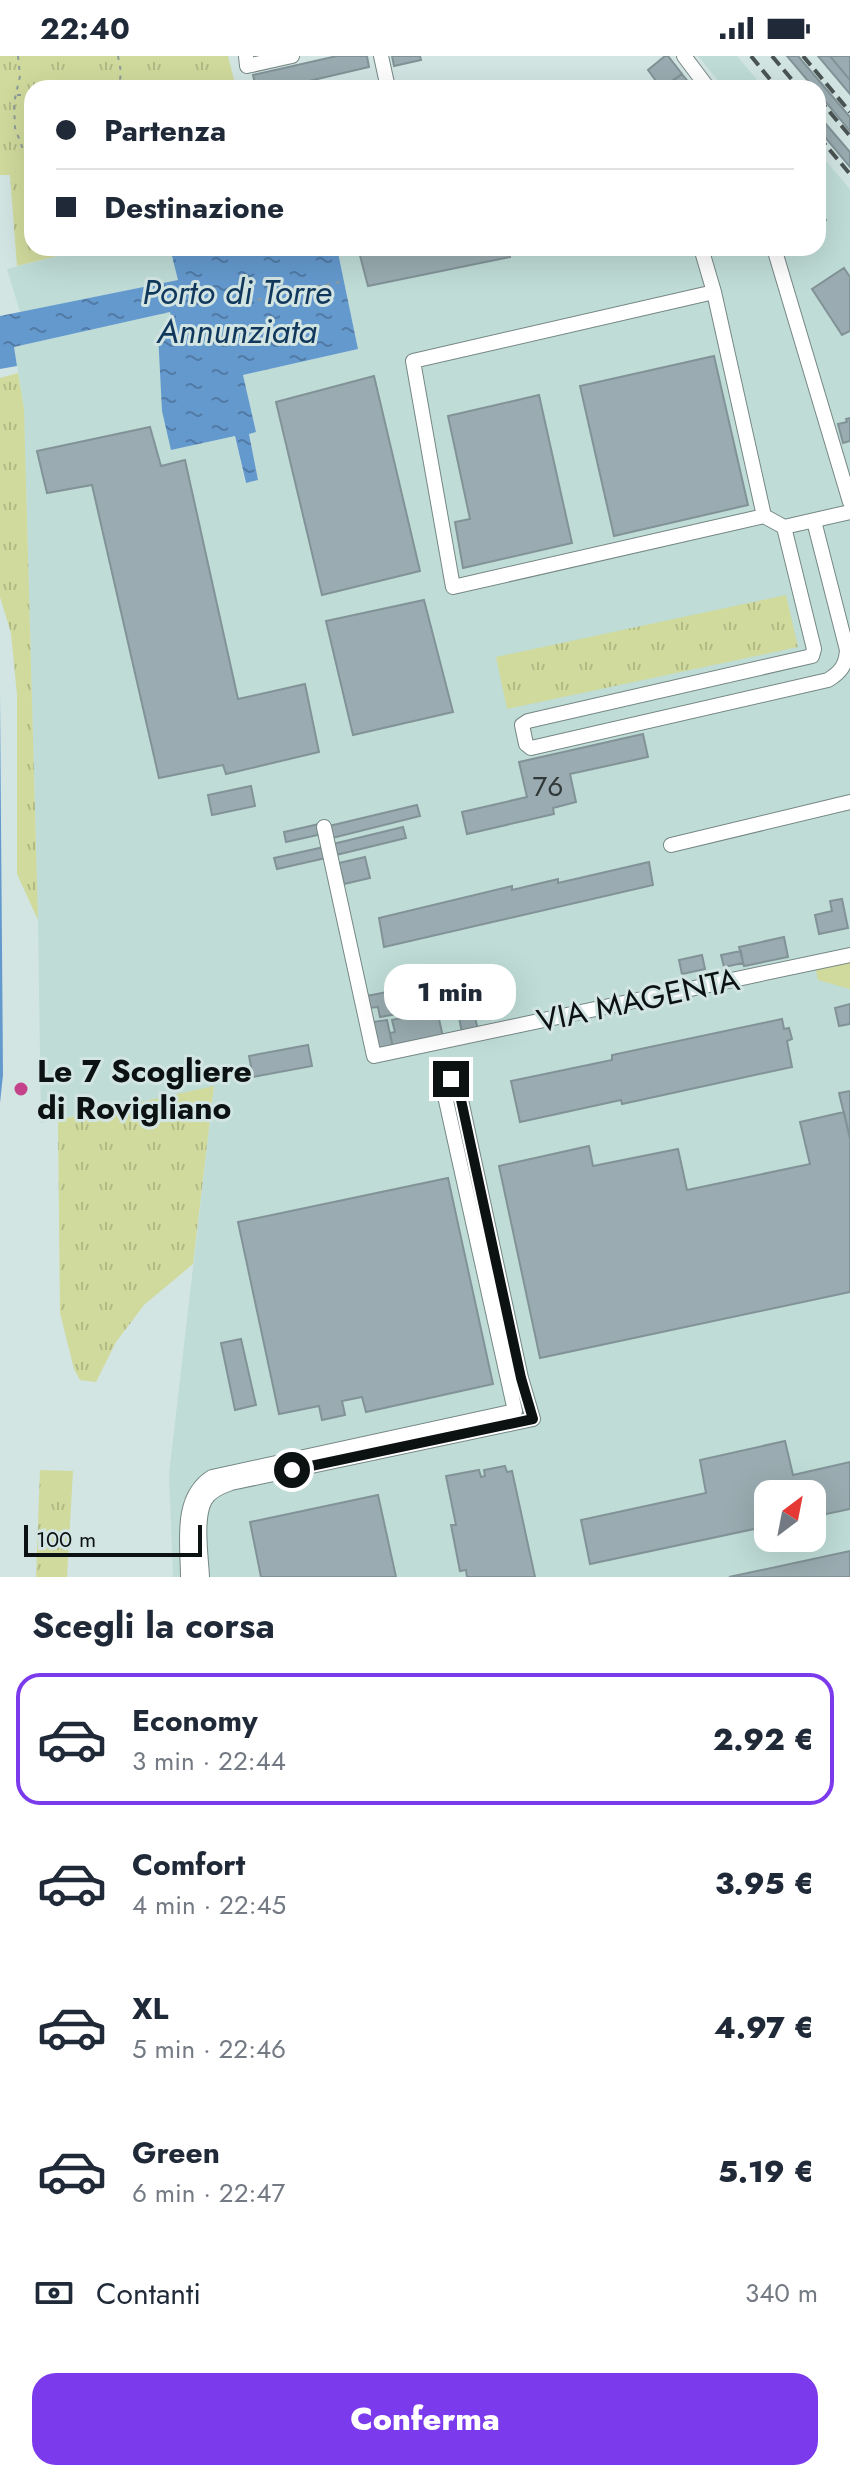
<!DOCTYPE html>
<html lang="it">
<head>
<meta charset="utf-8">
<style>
  body { margin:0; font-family:Jost,sans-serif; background:#f6f6f7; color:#1f2937; height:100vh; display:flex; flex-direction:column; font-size:30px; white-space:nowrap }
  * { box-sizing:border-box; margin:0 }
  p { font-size:26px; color:#747a83 }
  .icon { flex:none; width:44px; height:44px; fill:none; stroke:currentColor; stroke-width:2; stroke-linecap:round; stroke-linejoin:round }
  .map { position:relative; height:1521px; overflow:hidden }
  .panel { display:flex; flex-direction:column; background:#fff; flex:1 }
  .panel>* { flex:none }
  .top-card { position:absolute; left:24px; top:24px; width:802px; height:176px; border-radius:24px; box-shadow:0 8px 32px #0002; display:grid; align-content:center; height:176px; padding:0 32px; background:#fff }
  .needle { width:52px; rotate:32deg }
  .buttons { position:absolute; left:754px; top:1424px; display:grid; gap:16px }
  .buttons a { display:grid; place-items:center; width:72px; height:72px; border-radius:16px; background:#fff; box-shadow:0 8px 32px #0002; font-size:40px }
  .scale { position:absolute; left:24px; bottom:20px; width:178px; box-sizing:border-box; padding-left:8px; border:4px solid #0c1211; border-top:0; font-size:22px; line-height:28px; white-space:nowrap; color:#0c1211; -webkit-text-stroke:6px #d2e5e2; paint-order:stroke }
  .end { position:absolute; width:36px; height:36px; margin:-18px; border:10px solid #0c1211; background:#fff; box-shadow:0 0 0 4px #fff }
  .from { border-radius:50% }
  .bubble { position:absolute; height:56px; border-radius:24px; background:#fff; box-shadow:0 8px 32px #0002; font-size:26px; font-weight:800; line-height:56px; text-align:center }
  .top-card b { display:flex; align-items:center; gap:28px; height:76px; font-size:30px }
  .top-card b+b { border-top:2px solid #e0e1e3 }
  .top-card i { width:20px; height:20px; background:#1f2937 }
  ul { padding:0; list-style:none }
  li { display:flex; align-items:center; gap:24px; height:132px; margin:0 16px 12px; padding:0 16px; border:4px solid transparent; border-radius:24px }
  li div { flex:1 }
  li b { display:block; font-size:30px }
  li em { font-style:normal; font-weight:800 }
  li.on { border-color:#7c3aed }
  li>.icon { width:72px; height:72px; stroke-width:1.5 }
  h2 { padding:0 32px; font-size:36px; line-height:96px }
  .pay { display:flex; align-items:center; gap:20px; height:88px; padding:0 32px; font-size:30px }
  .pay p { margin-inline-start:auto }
  .primary-button { display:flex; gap:16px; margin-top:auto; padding:16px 32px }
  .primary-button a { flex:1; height:92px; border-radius:24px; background:#7c3aed; color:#fff; font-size:32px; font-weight:800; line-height:92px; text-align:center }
  .status { display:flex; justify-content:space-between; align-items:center; height:56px; padding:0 40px; background:#fff; direction:ltr }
  .status svg { height:22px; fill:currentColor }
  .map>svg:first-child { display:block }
</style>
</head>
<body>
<div class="status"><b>22:40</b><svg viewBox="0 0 49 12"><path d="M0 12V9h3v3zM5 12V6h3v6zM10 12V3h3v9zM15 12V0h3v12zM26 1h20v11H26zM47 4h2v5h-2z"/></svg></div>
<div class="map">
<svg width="850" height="1521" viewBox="0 0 850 1521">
  <defs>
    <pattern id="grass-tufts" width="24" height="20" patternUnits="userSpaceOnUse" patternTransform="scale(2)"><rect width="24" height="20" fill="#d0da9c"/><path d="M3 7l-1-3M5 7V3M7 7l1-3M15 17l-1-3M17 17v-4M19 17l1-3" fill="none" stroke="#b1ba85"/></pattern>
    <pattern id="water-ripples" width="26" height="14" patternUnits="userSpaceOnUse" patternTransform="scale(2)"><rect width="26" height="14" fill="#6499ce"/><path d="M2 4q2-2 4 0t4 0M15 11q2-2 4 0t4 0" fill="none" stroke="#517ba6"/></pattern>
  </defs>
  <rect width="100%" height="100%" fill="#d2e5e2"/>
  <path fill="#bfdcd6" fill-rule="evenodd" d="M698 0H737L764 32 723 31Z
    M818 96 850 133V1521H173L169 1418 214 1031 41 1067 38 864 24 353 14 291 170 256 175 275 158 278 171 394 235 380 245 427 257 425 249 378 255 376 243 319 358 293 337 192H818V150L820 151 818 147ZM768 1438H812V1482H768Z
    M89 192H170L179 224 20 256 7 213Z"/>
  <path fill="url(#grass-tufts)" d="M0 0H228L236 32H32V192H89L17 210 10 119H0Z
    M18 317 24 353 38 864 17 818V639L11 577 0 541V322Z
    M786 539 798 591 507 653 496 601Z
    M214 1030 193 1208 144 1249 116 1286 96 1326 80 1324 74 1313 60 1257 58 1064Z
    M40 1414 73 1415 67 1521H36Z"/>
  <path fill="#d0da9c" d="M850 906V933L818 924 816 914Z"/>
  <path fill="url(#water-ripples)" d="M170 192H337L358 293 243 319 256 376 249 378 258 424 246 427 235 380 171 394 162 355 158 277 175 275 170 256 14 291 17 310 0 313V260L178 224Z
    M0 638 3 1019 0 1047Z"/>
  <path fill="#9aacb1" stroke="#829398" stroke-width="2" d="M337 0H367L369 11 279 32H256L253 19Z
    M392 0H420L421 4 394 10Z
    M665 0H668L682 18 661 32 648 14Z
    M787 0H798L850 61V75L818 37V32H814Z
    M818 0H830L850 24V38Z
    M830 0H850V24Z
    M682 18 693 32H664Z
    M818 59 850 96V111L818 73Z
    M818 153 826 164 818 170Z
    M358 192H508L510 201 368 230Z
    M844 212 850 221V275L842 279 812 233Z
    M714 300 748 449 614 480 580 330Z
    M374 320 420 515 322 539 276 346Z
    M539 339 572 487 463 512 455 466 470 463 448 360Z
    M850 362V385L843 387 838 368 847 366 846 363Z
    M150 371 161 410 185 404 238 643 305 628 319 696 226 718 223 709 159 722 92 429 47 437 37 395Z
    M424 544 453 656 353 679 326 565Z
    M643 678 648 701 570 718 576 746 553 752 554 758 467 778 462 756 527 741 519 706Z
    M251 730 255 750 212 759 208 739Z
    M417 749 420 760 332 782 329 770Z
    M319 768 322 778 286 786 284 776Z
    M403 771 406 782 336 799 333 788Z
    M324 791 326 802 277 813 274 802Z
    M365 801 370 822 344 828 339 807Z
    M649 806 653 829 384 891 379 862 512 830V834L558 823V827Z
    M842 843 848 872 819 878 815 859 832 855 830 845Z
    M784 881 788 901 744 910 739 891Z
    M741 895 743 907 724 911 721 899Z
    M702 899 705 913 682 918 679 904Z
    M465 923 470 943 447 948 442 928Z
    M398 934 403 957 380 961 378 951 369 952 366 940Z
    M850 948V968L839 970 835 952Z
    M473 953 478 974 462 977 458 956Z
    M437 954 443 981 393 992 390 977 395 976 392 964Z
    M782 963 784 973 789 972 792 983 787 985 792 1011 622 1048 621 1044 520 1066 511 1025 612 1004V999Z
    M387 964 393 992 377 996 372 966Z
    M308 989 312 1010 253 1021 249 1000Z
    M850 1035V1083L839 1037Z
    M844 1056 850 1083V1236L540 1302 499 1110 589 1090 593 1110 678 1093 687 1134 810 1108 800 1066Z
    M448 1122 493 1328 366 1356 362 1341 342 1345 345 1359 322 1364 319 1350 279 1358 238 1166Z
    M241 1283 256 1349 235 1354 221 1287Z
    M785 1385 793 1419 850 1406V1453L812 1461V1438H768V1470L590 1508 581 1464 706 1437 700 1404Z
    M505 1410 507 1416 512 1415 535 1521H467L466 1514 460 1515 451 1469H456L446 1420 479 1414 481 1421 485 1420 484 1414Z
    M378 1439 396 1521H261L250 1466Z
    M850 1495V1521H729Z"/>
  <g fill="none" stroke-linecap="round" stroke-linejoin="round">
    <defs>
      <path id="minor" d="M246 0 247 10 292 0
        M381 0 388 32
        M684 0 708 32
        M701 192 714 236
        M774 192 850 446
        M764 460 714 236 413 305 453 531 764 460 784 471 850 456
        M784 471 814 593 812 600 528 665 522 669 526 688 531 692 828 624C841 616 846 609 847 594L814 465
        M324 771 374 1000 850 899
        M671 789 850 746
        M188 1521C188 1487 179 1442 212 1421L515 1355 443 1031 445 1025 451 1023 458 1030 521 1322 533 1363 231 1427C222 1430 210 1435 205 1444 195 1462 201 1500 202 1521"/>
    </defs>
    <use href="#minor" stroke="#768784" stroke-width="16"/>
    <path stroke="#8d9b99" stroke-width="2" stroke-dasharray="4 6" stroke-linecap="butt" d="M18 0 20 20 14 47 15 72 32 117V135
      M118 0 121 16 119 32
      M17 39H32
      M238 248 344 225"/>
    <use href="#minor" stroke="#fff" stroke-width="14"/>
    <path stroke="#4a5453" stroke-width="4" stroke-dasharray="12 6" stroke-linecap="butt" d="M751 0 777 32
      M772 0 799 32
      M803 0 850 56
      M818 42 850 80
      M818 80 850 118"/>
  </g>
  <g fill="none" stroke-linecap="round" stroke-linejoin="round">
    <path stroke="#0c1211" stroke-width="10" d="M292 1414 533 1363 521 1322 458 1030 451 1023"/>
  </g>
  <circle fill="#c3428a" stroke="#d2e5e2" stroke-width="3" cx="21" cy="1033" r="8"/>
  <g text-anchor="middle" stroke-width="6" stroke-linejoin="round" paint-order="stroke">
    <g font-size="28" fill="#303839">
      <text x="548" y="740">76</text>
    </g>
    <g font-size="32" fill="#0c1211" stroke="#d2e5e2">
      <text transform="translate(638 944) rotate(-12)" y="11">VIA MAGENTA</text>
    </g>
    <g font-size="32" font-weight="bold" fill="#0c1211" stroke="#d2e5e2" text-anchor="start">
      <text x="37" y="1026">Le 7 Scogliere<tspan x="37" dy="37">di Rovigliano</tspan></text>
    </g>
    <g font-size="34" font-style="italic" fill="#11385c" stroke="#d2e5e2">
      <text x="237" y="248">Porto di Torre<tspan x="237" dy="39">Annunziata</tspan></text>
    </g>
  </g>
</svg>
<div class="buttons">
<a><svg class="needle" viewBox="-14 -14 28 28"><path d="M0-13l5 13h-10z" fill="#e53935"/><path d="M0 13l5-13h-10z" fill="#747a83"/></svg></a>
</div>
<div class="scale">100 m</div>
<i class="end from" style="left:292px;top:1414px"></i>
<i class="end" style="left:451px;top:1023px"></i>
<div class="bubble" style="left:384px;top:908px;width:132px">1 min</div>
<div class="top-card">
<b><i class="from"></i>Partenza</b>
<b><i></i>Destinazione</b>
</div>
</div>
<section class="panel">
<h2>Scegli la corsa</h2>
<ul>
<li class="on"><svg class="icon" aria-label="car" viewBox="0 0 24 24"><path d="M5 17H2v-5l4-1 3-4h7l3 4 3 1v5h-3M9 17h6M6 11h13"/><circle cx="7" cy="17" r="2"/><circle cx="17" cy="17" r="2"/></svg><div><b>Economy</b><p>3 min · 22:44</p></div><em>2.92 €</em></li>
<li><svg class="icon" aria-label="car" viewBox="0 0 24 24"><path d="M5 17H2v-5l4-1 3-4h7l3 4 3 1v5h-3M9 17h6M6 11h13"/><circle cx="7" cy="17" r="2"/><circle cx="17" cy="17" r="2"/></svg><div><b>Comfort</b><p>4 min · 22:45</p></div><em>3.95 €</em></li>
<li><svg class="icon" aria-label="car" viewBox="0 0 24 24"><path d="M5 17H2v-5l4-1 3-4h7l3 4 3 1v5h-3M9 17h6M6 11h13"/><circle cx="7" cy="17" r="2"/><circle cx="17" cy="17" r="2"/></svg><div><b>XL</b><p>5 min · 22:46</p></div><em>4.97 €</em></li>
<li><svg class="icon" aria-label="car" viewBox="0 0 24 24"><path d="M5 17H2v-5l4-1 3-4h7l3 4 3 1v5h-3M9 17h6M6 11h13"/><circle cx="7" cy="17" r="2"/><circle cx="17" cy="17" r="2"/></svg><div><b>Green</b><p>6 min · 22:47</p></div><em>5.19 €</em></li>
</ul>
<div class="pay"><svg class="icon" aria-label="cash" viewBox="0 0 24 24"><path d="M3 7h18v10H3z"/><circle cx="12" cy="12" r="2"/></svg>Contanti<p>340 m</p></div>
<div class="primary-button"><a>Conferma</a></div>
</section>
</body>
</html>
